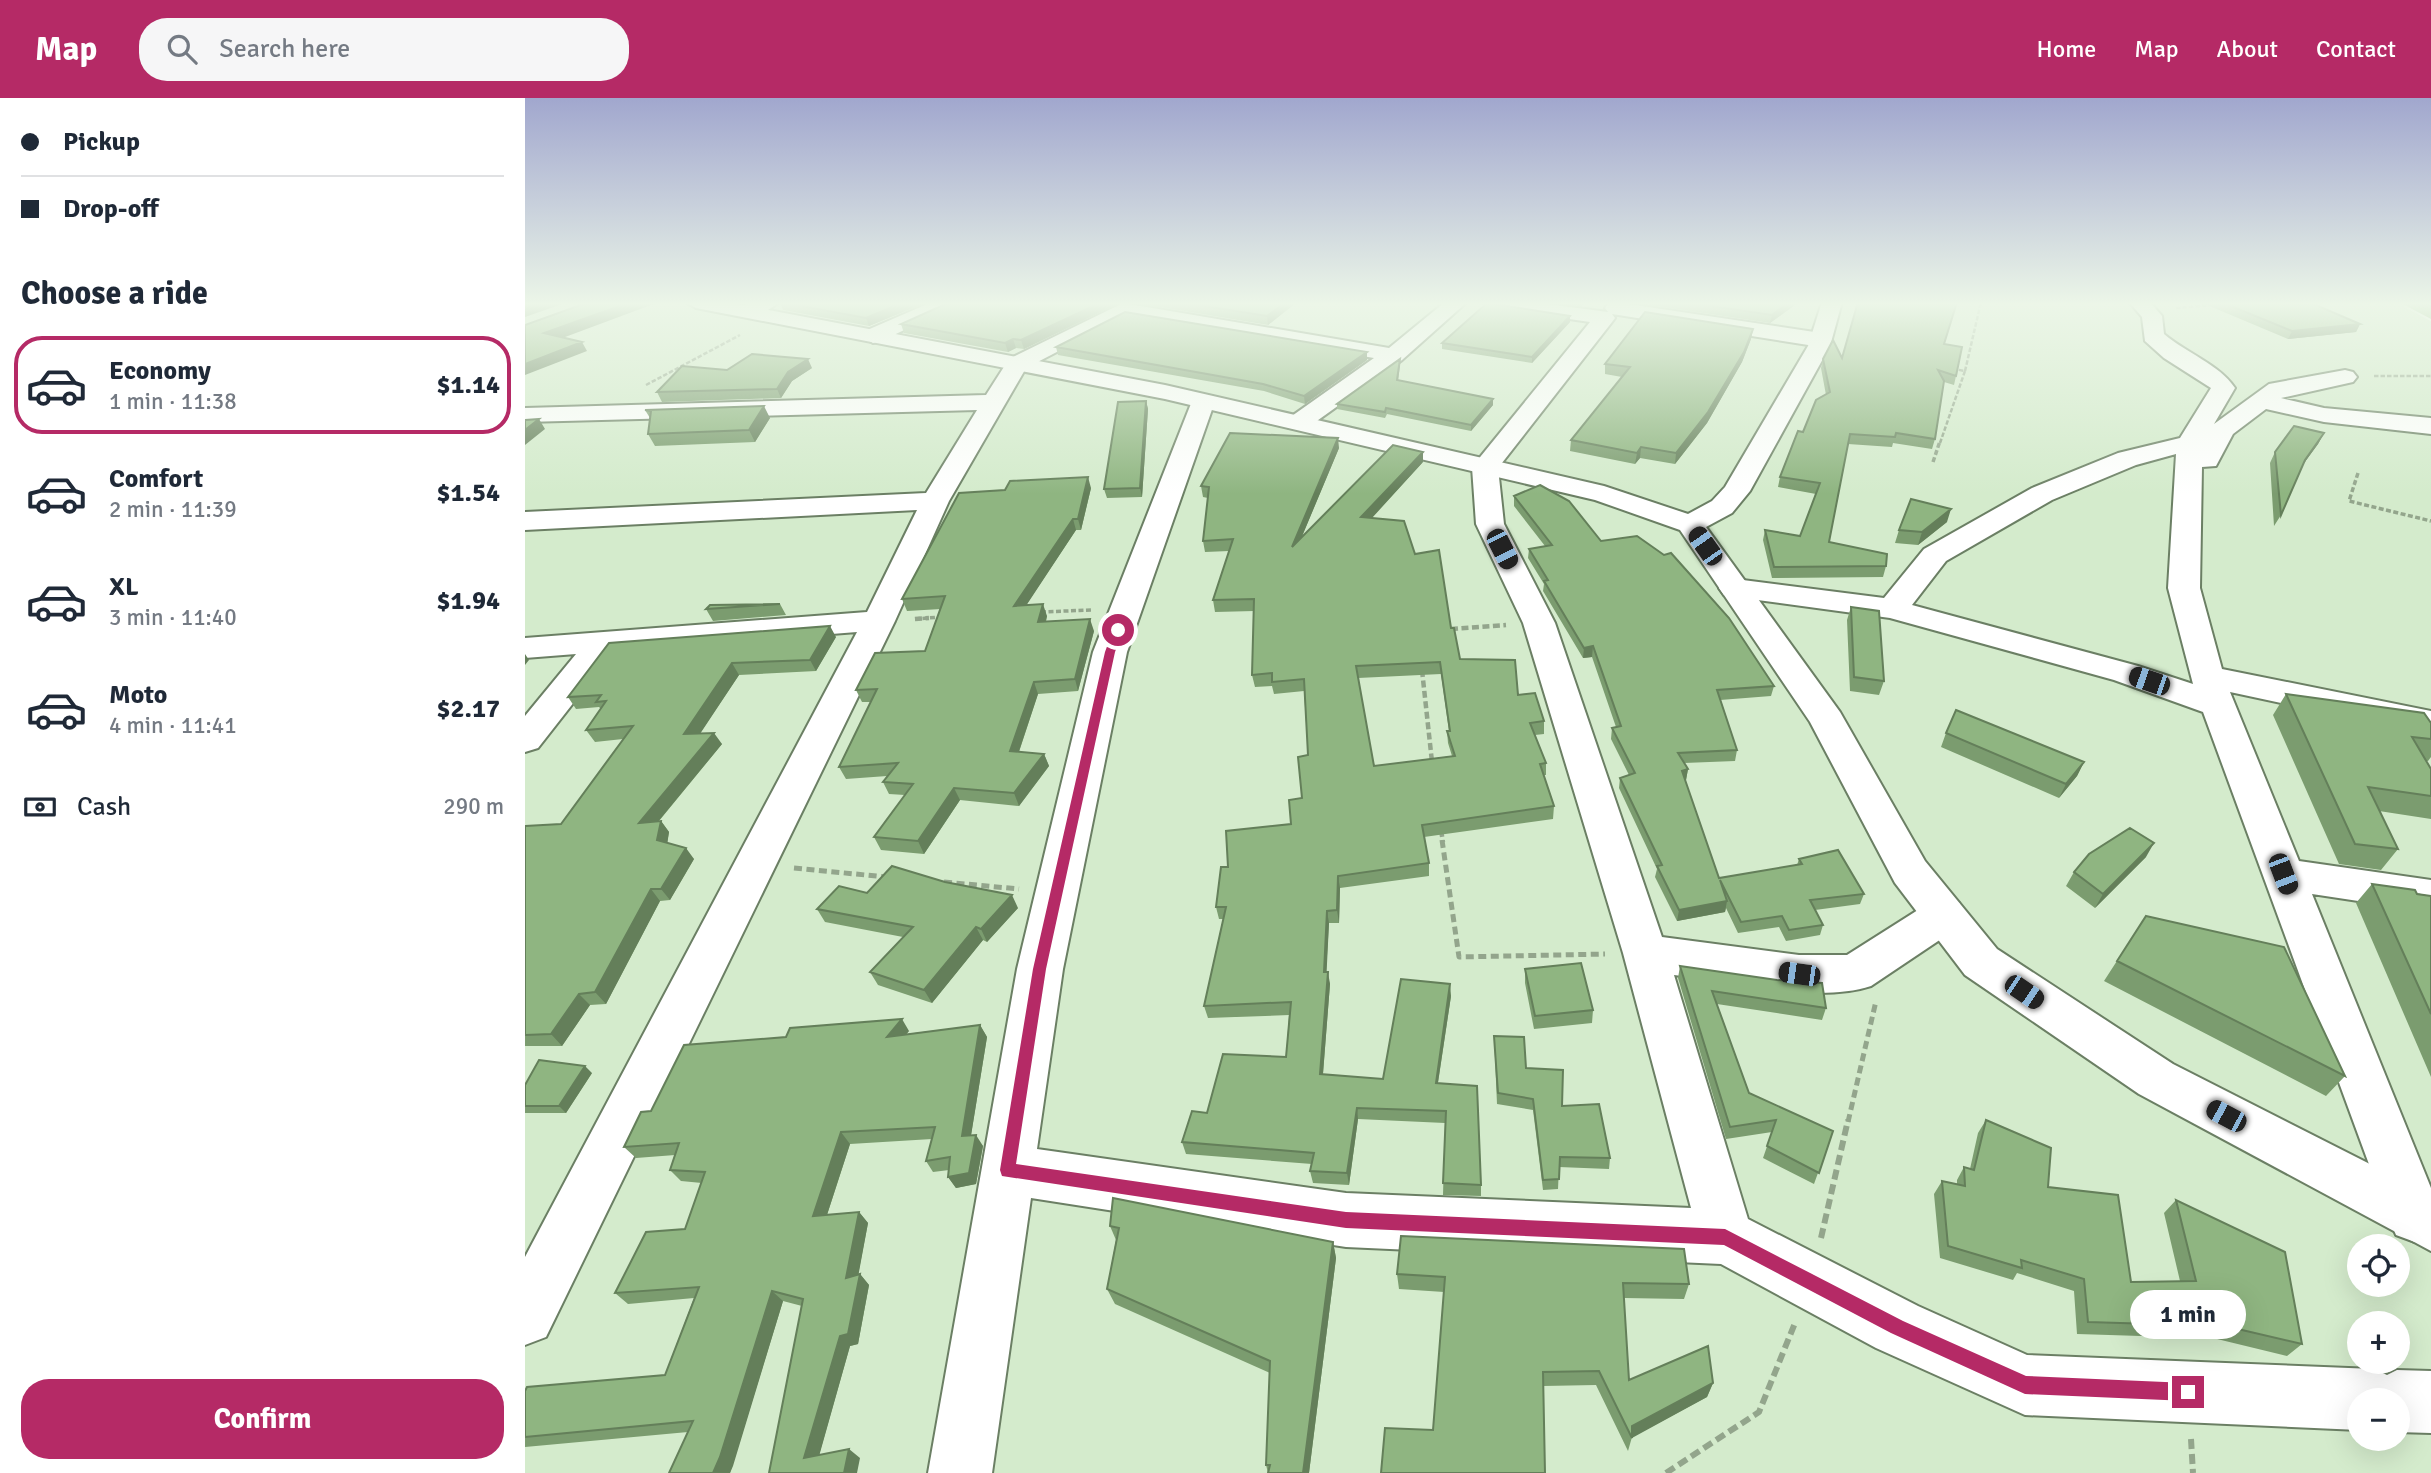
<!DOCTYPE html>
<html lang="en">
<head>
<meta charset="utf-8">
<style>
  body { margin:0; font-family:Signika,sans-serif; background:#f6f6f7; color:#1f2937; height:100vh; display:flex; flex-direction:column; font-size:26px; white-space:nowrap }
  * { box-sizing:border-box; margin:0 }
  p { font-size:23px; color:#747a83 }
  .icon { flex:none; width:38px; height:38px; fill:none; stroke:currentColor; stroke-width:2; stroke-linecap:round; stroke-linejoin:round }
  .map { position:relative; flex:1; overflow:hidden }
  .drawer { display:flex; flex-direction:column; background:#fff; width:525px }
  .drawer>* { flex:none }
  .top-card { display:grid; align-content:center; height:154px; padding:0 21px; background:#fff }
  .fabs { position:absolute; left:1822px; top:1136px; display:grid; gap:14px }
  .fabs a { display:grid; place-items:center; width:63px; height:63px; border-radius:50%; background:#fff; box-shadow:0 7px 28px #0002; font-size:35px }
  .end { position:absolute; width:32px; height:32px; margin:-16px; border:9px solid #b52a66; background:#fff; box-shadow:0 0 0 4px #fff }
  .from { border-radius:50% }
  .bubble { position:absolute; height:49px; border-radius:24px; background:#fff; box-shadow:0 7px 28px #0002; font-size:23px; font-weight:800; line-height:49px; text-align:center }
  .car { position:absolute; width:21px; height:42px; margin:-21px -10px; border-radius:9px; box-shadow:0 0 5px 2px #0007; background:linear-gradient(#222 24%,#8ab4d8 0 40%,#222 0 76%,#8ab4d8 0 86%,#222 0) }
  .top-card b { display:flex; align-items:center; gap:24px; height:66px; font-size:26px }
  .top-card b+b { border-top:2px solid #e0e1e3 }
  .top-card i { width:18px; height:18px; background:#1f2937 }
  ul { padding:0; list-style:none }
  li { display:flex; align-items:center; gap:21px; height:98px; margin:0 14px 10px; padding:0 7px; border:4px solid transparent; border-radius:28px }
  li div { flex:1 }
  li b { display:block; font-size:26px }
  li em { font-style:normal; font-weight:800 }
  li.active { border-color:#b52a66 }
  li>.icon { width:63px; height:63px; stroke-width:1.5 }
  h2 { padding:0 21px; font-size:32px; line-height:84px }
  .pay { display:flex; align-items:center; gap:18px; height:77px; padding:0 21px; font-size:26px }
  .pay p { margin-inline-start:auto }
  .cta { display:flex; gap:14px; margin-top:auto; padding:14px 21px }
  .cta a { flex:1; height:80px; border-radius:28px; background:#b52a66; color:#fff; font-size:28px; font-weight:800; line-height:80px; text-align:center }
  header { display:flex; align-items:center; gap:42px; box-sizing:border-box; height:98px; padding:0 35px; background:#b52a66; color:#fff }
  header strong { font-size:33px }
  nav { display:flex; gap:38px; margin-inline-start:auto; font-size:24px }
  .search { width:490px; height:63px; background:#f6f6f7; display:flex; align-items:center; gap:18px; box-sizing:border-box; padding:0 24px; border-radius:28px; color:#747a83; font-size:26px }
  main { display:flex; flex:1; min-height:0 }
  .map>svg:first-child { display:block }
</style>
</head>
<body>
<header>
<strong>Map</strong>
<div class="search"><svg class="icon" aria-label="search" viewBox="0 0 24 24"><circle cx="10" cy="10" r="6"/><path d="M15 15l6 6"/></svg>Search here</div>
<nav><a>Home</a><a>Map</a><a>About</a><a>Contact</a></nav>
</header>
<main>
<section class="drawer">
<div class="top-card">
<b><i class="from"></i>Pickup</b>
<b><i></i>Drop-off</b>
</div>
<h2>Choose a ride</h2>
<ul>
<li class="active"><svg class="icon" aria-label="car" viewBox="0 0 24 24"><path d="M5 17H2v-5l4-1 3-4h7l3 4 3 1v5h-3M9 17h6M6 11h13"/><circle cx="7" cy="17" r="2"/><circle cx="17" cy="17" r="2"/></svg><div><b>Economy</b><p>1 min · 11:38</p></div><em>$1.14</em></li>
<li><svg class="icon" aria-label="car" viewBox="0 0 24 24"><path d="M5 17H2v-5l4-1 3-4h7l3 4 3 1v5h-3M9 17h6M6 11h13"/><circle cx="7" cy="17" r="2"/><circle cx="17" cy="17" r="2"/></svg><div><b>Comfort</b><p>2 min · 11:39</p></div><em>$1.54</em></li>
<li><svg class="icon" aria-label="car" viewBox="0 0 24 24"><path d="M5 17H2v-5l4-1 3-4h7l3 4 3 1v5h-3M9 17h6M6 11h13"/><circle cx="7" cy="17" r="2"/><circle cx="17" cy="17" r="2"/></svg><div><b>XL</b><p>3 min · 11:40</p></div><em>$1.94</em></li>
<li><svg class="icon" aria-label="car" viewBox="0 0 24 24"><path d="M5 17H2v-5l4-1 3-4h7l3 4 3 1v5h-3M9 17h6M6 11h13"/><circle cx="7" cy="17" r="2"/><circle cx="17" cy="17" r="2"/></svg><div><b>Moto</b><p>4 min · 11:41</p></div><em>$2.17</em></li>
</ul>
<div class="pay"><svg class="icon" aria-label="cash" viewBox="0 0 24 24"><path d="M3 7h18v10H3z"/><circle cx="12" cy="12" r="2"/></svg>Cash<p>290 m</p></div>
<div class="cta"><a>Confirm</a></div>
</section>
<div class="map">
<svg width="1906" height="1375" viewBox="0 0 1906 1375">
  <rect width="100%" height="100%" fill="#d4ebcc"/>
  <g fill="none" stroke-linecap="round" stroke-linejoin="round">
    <defs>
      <path id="street" d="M225 204H253C245 214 224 221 212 217L209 213Z
        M407 204H433L430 208 356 243 348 245 337 238 340 233Z
        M920 204H942L877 262 782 330H764L761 325 764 320 849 260 601 218 501 270 424 403 370 523 21 1239 0 1247V1159L332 534 89 553 13 650 0 654V618L51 556 0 560V540L342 514 392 412 0 432V414L401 395 452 312 0 324V310L461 297 484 261 598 205 864 250Z
        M957 204H1007L1083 214 1080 210 1083 206 1090 204 1296 235 1307 242 1296 249 1087 216 1090 220 1087 224 973 370 979 426 1030 525 1137 839 1274 857H1322L1404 805 1419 800 1434 805 1441 817 1434 829 1346 888C1291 906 1206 884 1149 877L1223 1121 1393 1208 1502 1257 1849 1271 1862 1277 1872 1272 1906 1273V1335L1872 1334V1302H1834V1332L1500 1317 1351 1250 1196 1166 821 1149 506 1100 467 1375H403L492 871 568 554 669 298H687L690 303 602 554 538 871 512 1051 821 1095 1166 1110 1098 855 998 525 951 426 947 369 1065 224 967 210Z
        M1604 204H1625L1637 218 1639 236C1661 255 1694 266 1710 290L1689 326 1744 286 1820 272 1828 274 1832 279 1828 284 1756 300 1799 310 1906 320V336L1799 324 1741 311 1708 336 1691 368 1677 369 1675 490 1697 571 1906 613V637L1705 594 1774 763 1906 782V814L1787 796 1906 1090V1138L1890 1144 1871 1137 1863 1118 1678 614 1589 582 1365 520 1210 499 1199 497 1194 490 1199 483 1210 481 1359 500 1399 451 1507 390 1593 355 1655 340 1686 290 1639 260 1620 243 1617 219ZM1651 356 1643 490 1668 586 1613 568 1387 507 1421 463 1527 402 1611 367Z"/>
      <path id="secondary" d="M161 204H201L640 287 1079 388 1163 416 1187 403 1200 389 1283 248 1297 204H1317L1305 248 1225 393 1207 415 1181 429 1315 614 1400 763 1472 851 1648 966 1906 1097V1153L1614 996 1440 877 1370 785 1285 624 1155 432 1070 402 640 301 171 210Z"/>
      <path id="highway" d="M1874 204H1899L1906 207V221Z"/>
    </defs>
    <use href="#street" stroke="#6b7f64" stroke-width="4"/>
    <use href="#secondary" stroke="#6b7f64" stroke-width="4"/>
    <use href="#highway" stroke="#fff" stroke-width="4"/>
    <path stroke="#93a58c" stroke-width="2.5" stroke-dasharray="4.5 2" stroke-linecap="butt" d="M1651 210 1688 207
      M1440 273 1456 204
      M1849 278H1906
      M121 287 215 237
      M1415 345 1440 273 1429 271"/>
    <path stroke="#93a58c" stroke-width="3.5" stroke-dasharray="5 2.5" stroke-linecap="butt" d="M1408 364 1415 343
      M1833 375 1824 403 1906 423
      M516 514 566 512
      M390 521 416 519"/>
    <path stroke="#93a58c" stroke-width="4.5" stroke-dasharray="7 3.5" stroke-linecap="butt" d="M390 521 404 520
      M926 531 981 527
      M897 572 907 664
      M916 732 918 744"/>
    <path stroke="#93a58c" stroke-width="5" stroke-dasharray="8 4.5" stroke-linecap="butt" d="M917 742 934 859 1080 856
      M269 770 361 779
      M419 784 494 791
      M1323 1024 1351 903"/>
    <path stroke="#93a58c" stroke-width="6" stroke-dasharray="10 5" stroke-linecap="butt" d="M1296 1140 1323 1022
      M1666 1341 1668 1375
      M1141 1375 1234 1314 1270 1225"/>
    <use href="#street" fill="#fff" fill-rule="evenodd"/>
    <use href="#secondary" fill="#fff" fill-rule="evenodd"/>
    <use href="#highway" fill="#72a95d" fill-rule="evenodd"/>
  </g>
  <path fill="#7b9c6f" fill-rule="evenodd" d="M255 204H402L344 228 258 212Z
    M425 204H596L499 251 491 250 483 254 379 235 376 226Z
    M605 204H772L743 227Z
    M1023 204H1060L1057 208Z
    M1125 204H1274L1245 225 1125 207Z
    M1675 204H1784L1835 226 1831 234 1763 241Z
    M1045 224 1007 265 917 251V245Z
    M1228 231 1226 241 1217 264 1182 325 1150 366 1115 360 1110 366 1045 353 1046 342 1097 279 1080 276V266Z
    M1419 246 1431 278 1429 287 1419 284 1410 341 1407 351 1368 345 1367 349 1323 346 1304 444 1361 468 1358 479 1247 480 1238 442 1240 432 1275 438 1291 396 1253 389 1255 379 1278 334 1301 297 1296 270 1298 261 1317 260Z
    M531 249 842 254V262L780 306 739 293 533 257Z
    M875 267 873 283 968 307 946 333 862 316 860 320 812 311V306Z
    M287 270 267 283 256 300 137 304 132 294 202 272Z
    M621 303 623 311 617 399 582 400 579 391Z
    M120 312 245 320 230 344 130 348 123 336 125 320Z
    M1799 335 1793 346 1777 368 1756 417 1749 428 1745 365 1750 354Z
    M814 350 777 438 898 364 846 420 890 456 926 530 935 561 993 597 1019 623V636L1010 637 1021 665V677H1019L1029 708 1028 721 899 739 904 765V778L815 790 814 825H804L801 874 805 886 798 976 858 981 926 898 913 985 956 1087V1098L918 1097 920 1025 833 1021 824 1087 788 1085 785 1073 787 1066 661 1056 657 1044 682 1015 761 959 764 917 683 920 679 908 698 821H694L691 809 703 769 766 726 777 700 783 657 779 593 749 596 747 588 730 589 727 577 729 513 690 514 688 502 704 453 680 454 678 443 683 400 678 399 676 388ZM916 576 924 633H922L923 645 927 658 849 668 833 580Z
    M566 390 556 432H551L501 507 522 518 521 524 569 533 553 593 513 596 494 654 519 656 524 668 494 708 435 702 399 756 356 752 349 739 380 697 364 696 358 684 362 678 321 681 314 669 346 604H337L331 592 400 553 416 511 382 513 377 501Z
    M989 398 1076 443 1249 588 1246 598 1195 602 1212 652 1210 663 1159 665 1163 671 1161 682H1160L1194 780 1272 767 1274 761 1339 796 1335 806 1290 812 1298 827 1295 837 1261 843 1254 829 1213 835 1201 810 1200 814 1152 823 1130 779 1132 771 1094 690 1095 680 1104 677 1086 641 1087 630 1091 629 1067 559 1058 560 1018 493 1019 486 1003 460 1004 451 1020 448 989 408Z
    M1422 424 1393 447 1370 445 1374 432Z
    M255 506 261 517 188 523 181 511Z
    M1326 509 1359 583 1354 597 1325 593 1322 522Z
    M311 539 291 573 214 577 175 635 197 646 134 723H136L144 734 142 745 169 761 145 802 135 803 81 906 65 907 37 948H0V728L36 726 98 641 70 644 61 632 76 611 74 609 51 611 43 599Z
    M1761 596 1906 625V659L1903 663H1901L1906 671V721L1854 713 1873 751 1856 772 1814 766 1748 617Z
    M1421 635 1559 664 1552 678 1534 700 1416 649Z
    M1621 759 1570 810 1541 788 1549 774Z
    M1847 786 1906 798V979L1831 805Z
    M342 795 493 810 462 844 458 842 407 905 353 887 345 874 378 839 300 824 292 811Z
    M1621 818 1820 978 1801 998 1579 883Z
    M1155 868 1301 910 1297 922 1192 906 1224 995 1308 1033 1289 1086 1238 1060 1247 1034 1201 1041 1153 880Z
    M1000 871 1068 912 1067 925 1009 931 1000 885Z
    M455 927 462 939 446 1037 458 1048 451 1086 431 1090 423 1079 424 1072 408 1074 401 1063 407 1041 325 1046 302 1117 334 1114 343 1125 333 1177 335 1176 344 1187 333 1246 325 1248 294 1357 335 1360 244 1375 277 1208 258 1203 205 1375H144L163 1334 0 1349V1293L140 1277 169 1200 103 1206 90 1195 160 1131 177 1085 156 1083 145 1072 150 1057 111 1060 99 1049 126 1013 384 933 381 936Z
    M969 938 1001 970 1085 1060 1084 1071 1034 1069 1033 1091 1018 1092 1008 1012 972 1006Z
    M67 975 41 1015H0V987Z
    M1461 1022 1523 1089 1606 1184 1655 1183 1639 1115 1651 1102 1777 1246 1762 1258 1655 1232 1648 1239 1552 1236 1549 1193 1492 1175 1488 1182 1415 1160 1409 1096 1417 1083 1432 1086V1082L1439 1069 1445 1071 1453 1035Z
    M585 1128 808 1144 811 1160 784 1375H743L741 1367 745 1275 590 1206 582 1191 591 1142Z
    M872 1176 1164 1186 1159 1201 1099 1200 1104 1282 1188 1285 1182 1299 1107 1339 1103 1353 1071 1287 1018 1288 908 1332 919 1194 874 1191Z"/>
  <path fill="#647f5a" d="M14 204H43L0 219V209Z
    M106 204H134L24 245 19 235Z
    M379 204H402L344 228 341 220Z
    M577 204H596L499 251 496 242Z
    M761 204H772L743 227 742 218Z
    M1264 204H1274L1245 225 1247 217Z
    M1045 218V224L1007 265V259Z
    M1835 226 1831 234 1763 241 1767 233Z
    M1228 231 1226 241 1217 264 1182 325 1150 366 1151 355Z
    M488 241 491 250 483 254 480 245Z
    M57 244 62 253 0 277V266Z
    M842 254V262L780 306 779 298Z
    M283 261 287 270 267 283 256 300 252 291 263 274Z
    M968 301V307L946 333V327Z
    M621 303 623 311 617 399 615 390Z
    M239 308 245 320 230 344 224 332Z
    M14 321 20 331 0 347V332Z
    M1799 335 1793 346 1773 373 1780 362Z
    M813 340 814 350 768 460 767 449Z
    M1116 349 1115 360 1110 366 1112 355Z
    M898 354V364L837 431 836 419Z
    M563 379 566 390 556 432 553 421Z
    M1426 411 1422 424 1393 447 1397 434Z
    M548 421 551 432 493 520 489 508Z
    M518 506 522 518 517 536 513 524Z
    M565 521 569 533 553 593 550 581Z
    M305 528 311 539 291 573 285 562Z
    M1068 548 1067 559 1058 560 1059 550Z
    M0 556 4 562 0 567Z
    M207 565 214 577 167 648 159 636Z
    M509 584 513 596 490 665 485 653Z
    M189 635 197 646 122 737 114 725Z
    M519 656 524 668 494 708 489 695Z
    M1559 664 1552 678 1534 700 1541 686Z
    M1163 671 1161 682 1155 684 1157 673Z
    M429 690 435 702 399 756 393 743Z
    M136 723 144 734 141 754 132 742Z
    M1629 745 1621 759 1570 810 1578 796Z
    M161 750 169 761 145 802 136 791Z
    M813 778 815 790 814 825 812 812Z
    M126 791 135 803 81 906 70 894Z
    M487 797 493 810 462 844 456 831Z
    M1202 803 1200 814 1152 823 1154 812Z
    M802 813 804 825 801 886 799 874Z
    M451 829 458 842 407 905 399 892Z
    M803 874 805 886 797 988 795 976Z
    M925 886 926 898 911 997V985Z
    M54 896 65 907 37 948 26 936Z
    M377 921 384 933 369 951 362 939Z
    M455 927 462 939 444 1050 437 1038Z
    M60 968 67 975 41 1015 34 1008Z
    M832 1010 833 1021 824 1087 822 1075Z
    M316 1034 325 1046 298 1129 288 1118Z
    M451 1037 458 1048 451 1086 431 1090 423 1079Z
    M334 1114 343 1125 331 1190 321 1180Z
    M808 1144 811 1160 784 1375H778Z
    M335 1176 344 1187 333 1246 325 1248 291 1369 279 1360 315 1238Z
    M247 1193 258 1203 208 1368 205 1375H188Z
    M1188 1285 1182 1299 1107 1340V1328Z
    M324 1351 335 1360 332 1375H319Z"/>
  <path fill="#8fb581" stroke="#647f5a" stroke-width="2" fill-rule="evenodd" d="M0 204H14L0 209Z
    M64 204H106L19 235 57 244 0 266V227Z
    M255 204H379L341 220Z
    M425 204H577L496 242 488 241 480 245 376 226Z
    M654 204H761L742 218Z
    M1159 204H1264L1247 217Z
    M1333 204H1432L1419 246 1437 249 1431 278 1413 272 1419 283 1410 341 1371 335 1370 339 1325 336 1304 444 1362 456 1361 468 1249 469 1240 432 1275 438 1295 385 1255 379 1273 333 1278 334 1291 302 1305 294 1298 261 1308 242 1317 260Z
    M1696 204H1784L1835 226 1767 233Z
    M962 205 1045 218 1007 259 917 245Z
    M600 214 842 254 779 298 738 286 531 249Z
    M1120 214 1228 231 1219 254 1183 314 1151 355 1116 349 1112 355 1046 342 1105 269 1080 266Z
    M227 256 283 261 263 274 252 291 132 294 157 268 202 272Z
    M875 261 872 282 968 301 946 327 861 310 860 314 812 306Z
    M621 303 615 390 579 391 593 304Z
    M239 308 224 332 123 336 126 313 120 312Z
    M14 321 0 332V322Z
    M1769 328 1799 335 1780 362 1756 417 1750 354Z
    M705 335 813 340 767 449 868 347 898 354 836 419 879 423 890 456 914 452 926 530H929L935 561 990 562 993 597 1010 595 1019 623 1005 625 1021 665 1015 666 1029 708 897 727 904 765 813 778 812 812 802 813 799 874H803L795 976 858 981 876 881 925 886 911 985 952 988 956 1087 918 1085 921 1013 832 1010 822 1075 785 1073 789 1055 657 1044 667 1013 682 1015 698 956 761 959 766 904 679 908 701 809H691L696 769H703L701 733 766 726 764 702 777 700 773 659 783 657 779 581 747 584V575L727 577 729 501 688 502 708 441 678 443 684 389 676 388ZM915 564 925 633H922L930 658 849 668 831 568Z
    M563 379 553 421H548L489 508 518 506 513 524 565 521 550 581 509 584 485 653 519 656 489 695 429 690 393 743 349 739 388 686 358 684 373 665 314 669 352 591 331 592 350 555 400 553 420 498 377 501 434 395 480 392 485 383Z
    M1015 387 1044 403 1076 443 1112 438 1139 457 1146 455 1204 520 1249 588 1192 592 1212 652 1153 655 1163 671 1157 673 1194 780 1277 766 1274 761 1313 752 1339 796 1285 802 1298 827 1264 832 1257 818 1216 824 1195 782 1202 803 1154 812 1132 768 1137 767 1095 680 1110 675 1087 630 1096 628 1068 548 1059 550 1019 483 1023 482 1004 451 1027 447 989 398Z
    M1386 401 1426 411 1397 434 1374 432Z
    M255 506 181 511 185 507Z
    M1326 509 1354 513 1359 583 1329 579Z
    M305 528 285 562 207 565 159 636 189 635 114 725 136 723 132 742 161 750 136 791H126L70 894 54 896 26 936 0 937V728L36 726 108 628 61 632 81 603 71 604 76 597 43 599 84 545Z
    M1761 596 1899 615 1906 625V641L1887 639 1906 671V698L1843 689 1873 751 1830 746Z
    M1431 612 1559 664 1541 686 1421 635Z
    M1605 730 1629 745 1578 796 1549 774 1564 756Z
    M367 768 420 784 487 797 456 831 451 829 399 892 345 874 388 829 292 811 314 788 342 795Z
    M1847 786 1890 792 1892 796 1906 798V916Z
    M1621 818 1759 849 1820 978 1592 863Z
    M1056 865 1068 912 1010 918 1000 871Z
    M1155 868 1252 882 1297 885 1301 910 1187 893 1224 995 1308 1033 1294 1075 1242 1048 1251 1022 1205 1029Z
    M377 921 362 939 455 927 437 1038 451 1037 444 1075 423 1079 425 1059 401 1063 410 1029 316 1034 288 1118 334 1114 321 1180 335 1176 323 1236 315 1238 279 1360 324 1351 319 1375H244L278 1201 247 1193 195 1359 188 1375H144L168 1323 0 1339V1293L2 1289 140 1277 174 1189 90 1195 121 1134 160 1131 180 1074 145 1072 154 1045 99 1049 116 1014 126 1013 159 947 261 939 265 930Z
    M969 938 999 939 1001 970 1038 972 1037 1008 1074 1006 1085 1060 1035 1059 1034 1081 1018 1082 1008 1001 973 995Z
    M14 962 60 968 34 1008H0V987Z
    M1461 1022 1526 1050 1523 1089 1593 1097 1606 1184 1671 1183 1651 1102 1760 1154 1777 1246 1657 1218 1660 1227 1563 1224 1559 1181 1496 1162 1497 1170 1423 1148 1417 1083 1440 1088 1439 1069 1449 1072Z
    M588 1100 808 1144 778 1375H743L745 1367H741L745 1263 582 1191 594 1130 585 1128Z
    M876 1138 1159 1151 1164 1186 1098 1185 1104 1282 1183 1248 1188 1285 1107 1328V1340L1074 1273 1018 1274 1020 1375H856L860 1330 908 1332 920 1179 872 1176Z"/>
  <linearGradient id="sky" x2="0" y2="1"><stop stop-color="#a1a7ce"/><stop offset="0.52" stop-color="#ecf6e8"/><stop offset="1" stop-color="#ecf6e8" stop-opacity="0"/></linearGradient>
  <rect width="1906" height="396" fill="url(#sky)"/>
  <path fill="#b52a66" d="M593 529 598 532 590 554 521 871 491 1066 821 1114 1200 1131 1378 1223 1501 1278 1663 1285 1669 1288 1672 1294 1669 1301 1663 1303 1500 1296 1366 1235 1199 1147 821 1130 477 1078 475 1072 508 871 580 554 588 532Z"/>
</svg>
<div class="fabs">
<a><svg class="icon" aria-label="locate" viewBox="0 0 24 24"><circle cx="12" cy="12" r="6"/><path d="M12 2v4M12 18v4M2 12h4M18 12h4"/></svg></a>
<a>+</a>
<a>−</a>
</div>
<i class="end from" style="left:593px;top:532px"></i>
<i class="end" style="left:1663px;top:1294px"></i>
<div class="bubble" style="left:1605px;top:1192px;width:116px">1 min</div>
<i class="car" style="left:1180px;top:448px;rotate:325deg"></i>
<i class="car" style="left:977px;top:451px;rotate:153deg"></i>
<i class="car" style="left:1624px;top:583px;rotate:289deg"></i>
<i class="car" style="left:1758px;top:776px;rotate:159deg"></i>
<i class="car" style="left:1274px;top:876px;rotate:278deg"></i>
<i class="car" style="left:1499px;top:894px;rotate:124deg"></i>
<i class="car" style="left:1701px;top:1018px;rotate:298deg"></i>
</div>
</main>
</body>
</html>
